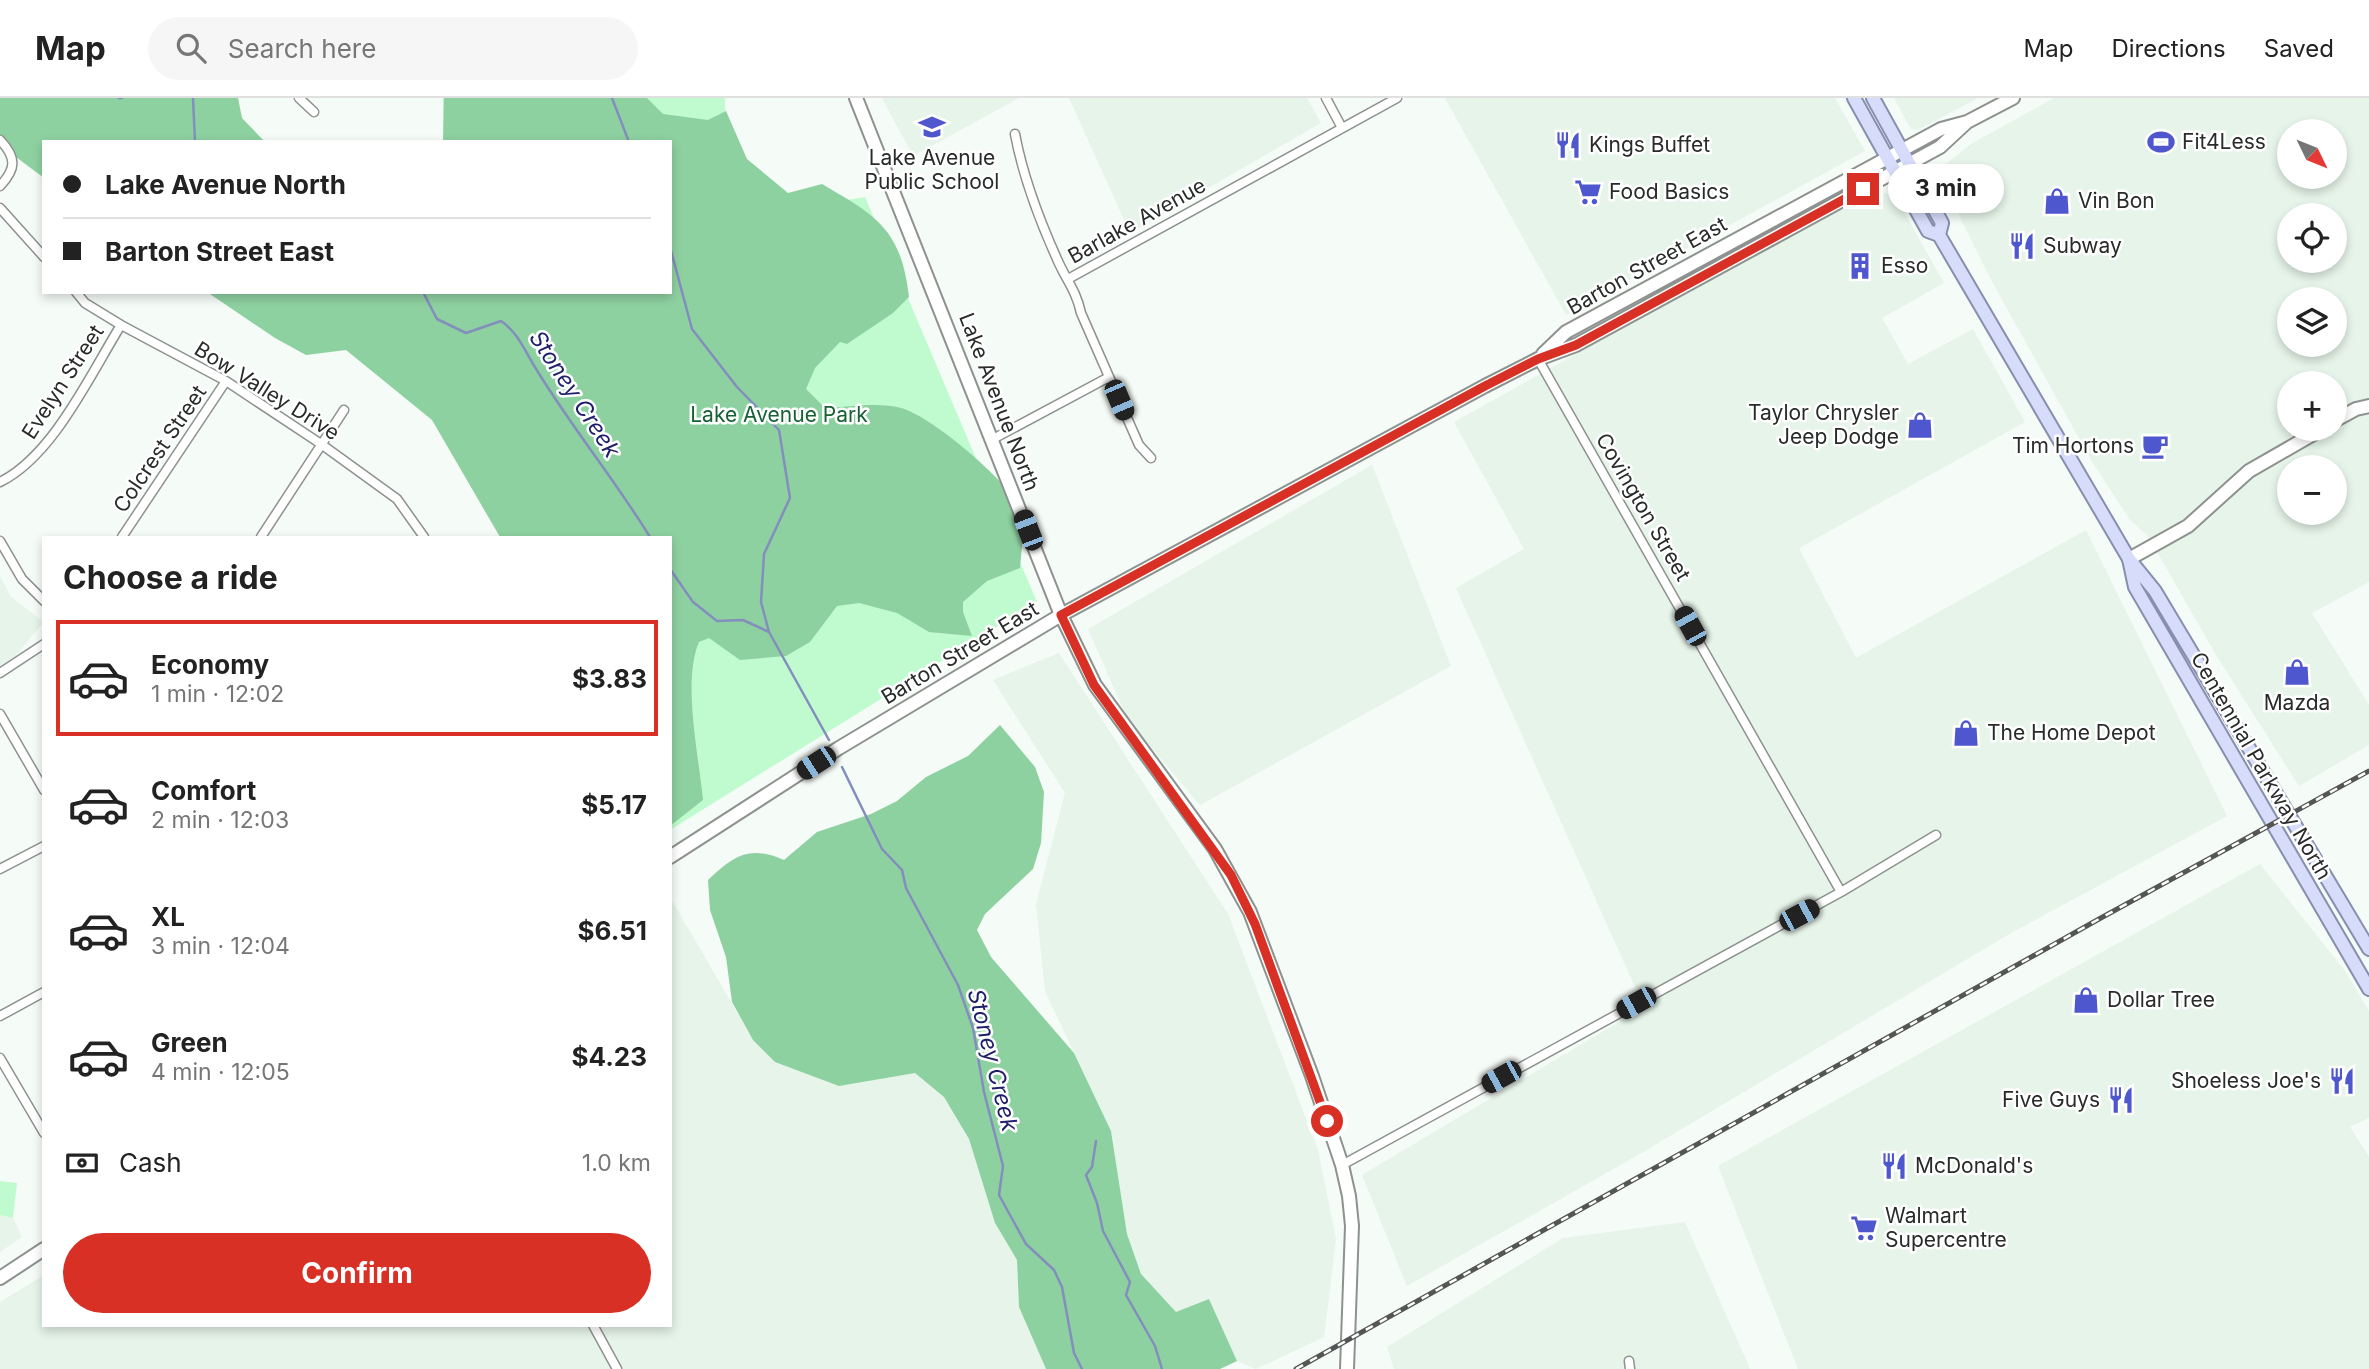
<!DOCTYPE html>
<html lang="en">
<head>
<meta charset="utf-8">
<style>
  body { margin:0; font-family:Inter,sans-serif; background:#f6f6f6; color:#222; height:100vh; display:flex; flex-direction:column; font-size:26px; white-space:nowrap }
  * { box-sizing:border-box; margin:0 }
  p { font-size:23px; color:#767676 }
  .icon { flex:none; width:38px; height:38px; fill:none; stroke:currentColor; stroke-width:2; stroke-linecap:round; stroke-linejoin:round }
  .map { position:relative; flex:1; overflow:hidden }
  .side { position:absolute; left:42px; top:438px; width:630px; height:791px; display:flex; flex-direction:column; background:#fff; border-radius:0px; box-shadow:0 4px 10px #0003 }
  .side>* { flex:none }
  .top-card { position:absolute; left:42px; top:42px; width:630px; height:154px; border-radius:0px; box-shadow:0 4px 10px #0003; display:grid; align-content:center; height:154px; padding:0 21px; background:#fff }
  .needle { width:46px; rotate:133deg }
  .fabs { position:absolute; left:2277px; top:21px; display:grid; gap:14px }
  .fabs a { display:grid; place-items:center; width:70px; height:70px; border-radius:50%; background:#fff; box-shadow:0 4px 10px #0003; font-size:35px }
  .end { position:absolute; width:32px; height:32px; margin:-16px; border:9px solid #d93025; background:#fff; box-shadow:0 0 0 4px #fff }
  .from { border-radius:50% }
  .bubble { position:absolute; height:49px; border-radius:24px; background:#fff; box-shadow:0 4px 10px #0003; font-size:23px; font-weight:700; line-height:49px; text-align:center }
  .car { position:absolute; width:21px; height:42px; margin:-21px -10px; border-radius:9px; box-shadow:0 0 5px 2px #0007; background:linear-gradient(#222 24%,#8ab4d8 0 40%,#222 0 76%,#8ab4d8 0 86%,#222 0) }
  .top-card b { display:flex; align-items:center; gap:24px; height:66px; font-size:26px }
  .top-card b+b { border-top:2px solid #e0e0e0 }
  .top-card i { width:18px; height:18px; background:#222 }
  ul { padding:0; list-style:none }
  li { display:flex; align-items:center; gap:21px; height:116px; margin:0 14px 10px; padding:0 7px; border:4px solid transparent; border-radius:0px }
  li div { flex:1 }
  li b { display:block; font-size:26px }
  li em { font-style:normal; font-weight:700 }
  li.on { border-color:#d93025 }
  li>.icon { width:63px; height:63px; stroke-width:1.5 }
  h2 { padding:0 21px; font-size:32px; line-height:84px }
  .pay { display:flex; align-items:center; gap:18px; height:77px; padding:0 21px; font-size:26px }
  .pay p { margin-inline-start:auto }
  .button { display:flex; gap:14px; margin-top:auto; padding:14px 21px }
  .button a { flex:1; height:80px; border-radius:42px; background:#d93025; color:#fff; font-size:28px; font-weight:700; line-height:80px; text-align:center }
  header { display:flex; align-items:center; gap:42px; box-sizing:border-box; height:98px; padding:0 35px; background:#fff; border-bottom:2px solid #e0e0e0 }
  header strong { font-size:33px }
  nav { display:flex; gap:38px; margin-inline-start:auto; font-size:24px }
  .search { width:490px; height:63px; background:#f6f6f6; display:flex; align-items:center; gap:18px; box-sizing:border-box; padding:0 24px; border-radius:38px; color:#767676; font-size:26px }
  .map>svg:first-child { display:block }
</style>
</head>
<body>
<header>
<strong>Map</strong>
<div class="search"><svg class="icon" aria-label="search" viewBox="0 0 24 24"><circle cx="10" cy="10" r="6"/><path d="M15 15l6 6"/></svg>Search here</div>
<nav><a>Map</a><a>Directions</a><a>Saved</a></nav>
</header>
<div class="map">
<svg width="2369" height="1271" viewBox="0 0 2369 1271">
  <rect width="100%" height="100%" fill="#f5fbf6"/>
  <path fill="#e6f4e9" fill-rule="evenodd" d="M882 0H1019L913 58Z
    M1069 0H1307L1321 25 1130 135Z
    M1445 0H1835L1865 53 1566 217Z
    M1894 0H1978L1918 32 1911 31Z
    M2054 0H2369V484L2312 515 2369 607V647L2299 688 2216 557 2148 438 2130 422 2091 362 1989 178 1937 73 1971 46ZM2289 33H2334V79H2289ZM2289 117H2334V163H2289ZM2289 201H2334V247H2289ZM2289 285H2334V331H2289ZM2289 369H2334V415H2289Z
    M1885 95 1896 100 1944 185 1882 220 1908 266 1973 231 2025 324 1799 450 1856 560 2086 432 2227 718 2011 835 1638 1057 1407 1188 1362 1077 1644 909 1456 490 1524 451 1454 324 1821 120Z
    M1372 367 1451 568 1200 707 1128 622 1088 531Z
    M0 478 11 499 44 524 15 558 0 568Z
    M1059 555 1228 816 1318 1052 1336 1141 1324 1239 1256 1271 1237 1263 1209 1201 1176 1215 1141 1176 1127 1136 1111 1033 1045 893 1036 806 1065 695 993 582Z
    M2260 766 2345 873 2369 913V1020L2350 1029 2369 1059V1271H1798L1718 1068Z
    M670 799 753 942 885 978 915 975 944 999 969 1041 995 1125 1017 1162 1019 1209 1046 1271H0V1204L44 1177V1227H670Z
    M0 1117 13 1120 22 1139 0 1154Z
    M1685 1124 1750 1271H1394L1387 1249 1563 1140Z"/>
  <path fill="#bffbcf" d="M443 0H725L726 60 800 110 865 99 1037 504 670 732V44H443Z
    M0 1083 17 1085 13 1120 0 1117Z"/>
  <path fill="#8ed1a1" d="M0 0H238L242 20 265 44H44V80L12 56 0 44Z
    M444 0H647L663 16 708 22 726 13 747 61 788 95 822 86C877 118 901 131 909 199L893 215 847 246 840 244 815 270 806 291 825 310C849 309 879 304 901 310 929 317 999 376 1014 401 1027 422 1022 446 1020 470L987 483 963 504V514L972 538 929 534 897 515 859 505 837 508 810 544 786 558 740 562 709 540 699 544C682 583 699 659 703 702L670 728V439H500L432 322 346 252 306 257 275 240 207 194H670V44H443Z
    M1000 627 1035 669 1044 694 1041 745 1033 771 985 816 977 832 991 859 1074 955 1111 1033 1127 1136 1141 1176 1176 1214 1209 1201 1237 1263 1220 1271H1046L1019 1209 1017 1162 995 1125 969 1041 944 999 915 975 839 988 775 964 753 942 732 904 726 859 710 812 708 782C734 757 750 747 784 762L817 734 871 716 897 703 926 679 968 658Z"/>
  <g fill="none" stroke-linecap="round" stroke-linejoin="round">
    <path stroke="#848ebd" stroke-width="2.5" d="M119 0H122
      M193 0 195 44
      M612 0 629 44
      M670 149 692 231 737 289 779 332 790 400 764 456 761 504 769 534 829 642
      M423 194 437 221 466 235 501 223C519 235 526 256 538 274 573 331 615 382 650 439
      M670 471 693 504 717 523 743 522 769 534
      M842 669 882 751 902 772 906 790 958 887 973 930 984 994 1003 1068 999 1097 1026 1146 1054 1172 1062 1189 1074 1255 1082 1271
      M1096 1043 1092 1069 1086 1077 1097 1105 1103 1133 1130 1184 1126 1197 1155 1248 1162 1271"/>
    <defs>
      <path id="street" d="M299 0 314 14
        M1326 0 1342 30
        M1015 36C1023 79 1039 121 1057 161 1066 182 1076 192 1081 215L1139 347 1151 360
        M0 42C17 60 16 71 0 88
        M0 110 44 159
        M1068 181 1397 0
        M76 194 85 205 121 227 226 283 321 346 397 401 424 439
        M1538 261 1841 794
        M993 341 1109 279
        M0 384C53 358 90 277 121 227
        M122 439 226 283
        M261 439 344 312
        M0 443 22 481 44 503
        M0 575 44 546
        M0 616 44 692
        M0 771 44 748
        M0 918 44 894
        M0 960 44 1035
        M1342 1067 1841 794 1936 737
        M593 1227 617 1271
        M1629 1263 1630 1271"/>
      <path id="secondary" d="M856 0 1061 517 1095 587 1215 751 1250 814 1312 978 1342 1067 1349 1098 1352 1128 1347 1271
        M1543 256 1566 234 1590 221 1941 31 1967 24 2013 0
        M2334 323 2356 311 2369 308
        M2129 461 2188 428 2249 373 2322 331
        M670 759 839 650 1061 517 1485 288 1538 261 1576 247 1940 49 1967 24
        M0 1180 44 1151"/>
      <path id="primary" d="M1854 0 1928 133 1939 137 2129 461 2155 493 2369 851
        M1873 0 1942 125 1939 137
        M2129 461 2135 489 2369 891"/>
    </defs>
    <use href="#street" stroke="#8d928e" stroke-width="11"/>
    <use href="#secondary" stroke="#8d928e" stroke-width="16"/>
    <use href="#primary" stroke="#878fae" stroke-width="16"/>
    <use href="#street" stroke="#fff" stroke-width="8"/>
    <use href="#secondary" stroke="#fff" stroke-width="12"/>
    <use href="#primary" stroke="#d6dcf9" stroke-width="12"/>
    <defs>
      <path id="rail" d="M1296 1271 2099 821 2369 673"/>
    </defs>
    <use href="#rail" stroke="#535654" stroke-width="5"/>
    <use href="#rail" stroke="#fff" stroke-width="2.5" stroke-dasharray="8" stroke-linecap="butt"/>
  </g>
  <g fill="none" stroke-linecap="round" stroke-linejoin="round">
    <path stroke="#d93025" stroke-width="9" d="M1327 1023 1255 826 1231 777 1094 587 1061 517 1485 288 1538 261 1576 247 1863 91"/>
  </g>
  <defs>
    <symbol id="school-bare" viewBox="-9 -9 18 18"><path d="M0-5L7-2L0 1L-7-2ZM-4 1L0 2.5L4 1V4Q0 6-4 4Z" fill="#4f57ce" stroke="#fff" stroke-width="2.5" paint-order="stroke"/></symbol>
    <symbol id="stadium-bare" viewBox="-9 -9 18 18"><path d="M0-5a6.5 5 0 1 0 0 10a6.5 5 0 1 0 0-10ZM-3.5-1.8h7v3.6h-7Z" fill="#4f57ce" stroke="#fff" stroke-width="2.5" paint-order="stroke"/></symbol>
    <symbol id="restaurant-bare" viewBox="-9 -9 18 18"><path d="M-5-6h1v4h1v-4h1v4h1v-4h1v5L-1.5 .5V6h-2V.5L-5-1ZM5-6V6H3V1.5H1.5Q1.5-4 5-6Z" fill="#4f57ce" stroke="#fff" stroke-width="2.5" paint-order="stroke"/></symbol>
    <symbol id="supermarket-bare" viewBox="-9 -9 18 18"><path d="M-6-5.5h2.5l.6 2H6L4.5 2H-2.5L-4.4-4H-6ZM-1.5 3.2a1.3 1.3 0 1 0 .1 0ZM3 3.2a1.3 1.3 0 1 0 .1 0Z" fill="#4f57ce" stroke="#fff" stroke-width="2.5" paint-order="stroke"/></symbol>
    <symbol id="shop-bare" viewBox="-9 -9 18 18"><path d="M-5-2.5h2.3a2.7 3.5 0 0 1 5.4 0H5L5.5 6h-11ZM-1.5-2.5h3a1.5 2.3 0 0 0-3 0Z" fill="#4f57ce" stroke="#fff" stroke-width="2.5" paint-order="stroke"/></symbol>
    <symbol id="building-bare" viewBox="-9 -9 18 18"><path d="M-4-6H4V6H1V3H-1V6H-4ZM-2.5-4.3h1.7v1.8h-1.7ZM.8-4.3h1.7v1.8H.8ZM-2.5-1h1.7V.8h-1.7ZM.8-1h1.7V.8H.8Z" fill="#4f57ce" stroke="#fff" stroke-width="2.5" paint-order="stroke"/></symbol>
    <symbol id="cafe-bare" viewBox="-9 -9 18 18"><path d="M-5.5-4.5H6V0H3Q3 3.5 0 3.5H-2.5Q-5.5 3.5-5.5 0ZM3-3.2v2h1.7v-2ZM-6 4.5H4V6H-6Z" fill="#4f57ce" stroke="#fff" stroke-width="2.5" paint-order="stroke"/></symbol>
  </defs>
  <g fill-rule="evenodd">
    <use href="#school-bare" x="913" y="10" width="38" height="38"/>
    <use href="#stadium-bare" x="2142" y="25" width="38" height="38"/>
    <use href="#restaurant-bare" x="1549" y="28" width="38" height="38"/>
    <use href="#supermarket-bare" x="1569" y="75" width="38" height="38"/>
    <use href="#shop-bare" x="2038" y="84" width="38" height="38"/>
    <use href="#restaurant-bare" x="2003" y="129" width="38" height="38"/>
    <use href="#building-bare" x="1841" y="149" width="38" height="38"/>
    <use href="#shop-bare" x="1901" y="308" width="38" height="38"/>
    <use href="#cafe-bare" x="2136" y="329" width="38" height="38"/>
    <use href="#shop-bare" x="2278" y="555" width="38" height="38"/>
    <use href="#shop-bare" x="1947" y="616" width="38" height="38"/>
    <use href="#shop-bare" x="2067" y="883" width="38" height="38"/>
    <use href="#restaurant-bare" x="2323" y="964" width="38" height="38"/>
    <use href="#restaurant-bare" x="2102" y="983" width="38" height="38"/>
    <use href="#restaurant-bare" x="1875" y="1049" width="38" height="38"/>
    <use href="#supermarket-bare" x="1845" y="1111" width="38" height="38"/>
  </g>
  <g text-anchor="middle" stroke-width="5" stroke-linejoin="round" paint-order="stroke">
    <g font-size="21" fill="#282b29" stroke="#fff" text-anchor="start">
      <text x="2182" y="51">Fit4Less</text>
      <text x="1589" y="54">Kings Buffet</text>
      <text x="932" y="67" text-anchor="middle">Lake Avenue<tspan x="932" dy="24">Public School</tspan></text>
      <text x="1609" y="101">Food Basics</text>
      <text x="2078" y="110">Vin Bon</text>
      <text x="2043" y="155">Subway</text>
      <text x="1881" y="175">Esso</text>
      <text x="1899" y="322" text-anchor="end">Taylor Chrysler<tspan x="1899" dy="24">Jeep Dodge</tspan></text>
      <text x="2134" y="355" text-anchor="end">Tim Hortons</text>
      <text x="2297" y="612" text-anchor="middle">Mazda</text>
      <text x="1987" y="642">The Home Depot</text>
      <text x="2107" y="909">Dollar Tree</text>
      <text x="2321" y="990" text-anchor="end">Shoeless Joe's</text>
      <text x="2100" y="1009" text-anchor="end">Five Guys</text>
      <text x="1915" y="1075">McDonald's</text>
      <text x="1885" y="1125">Walmart<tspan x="1885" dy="24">Supercentre</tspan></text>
    </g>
    <g font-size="21" fill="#282b29" stroke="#fff">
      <text transform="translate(1137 123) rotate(-29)" y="7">Barlake Avenue</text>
      <text transform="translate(1647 168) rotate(-29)" y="7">Barton Street East</text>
      <text transform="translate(63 284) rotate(-57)" y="7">Evelyn Street</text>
      <text transform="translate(267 293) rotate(32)" y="7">Bow Valley Drive</text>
      <text transform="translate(999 304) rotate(69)" y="7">Lake Avenue North</text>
      <text transform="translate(160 351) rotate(-56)" y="7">Colcrest Street</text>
      <text transform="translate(1643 409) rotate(60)" y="7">Covington Street</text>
      <text transform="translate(960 555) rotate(-31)" y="7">Barton Street East</text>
      <text transform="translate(2261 668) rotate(60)" y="7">Centennial Parkway North</text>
    </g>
    <g font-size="21" fill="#176135" stroke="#fff">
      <text x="779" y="324">Lake Avenue Park</text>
    </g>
    <g font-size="23" font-style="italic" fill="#1e1e69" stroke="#fff">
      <text transform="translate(575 296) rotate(57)" y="8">Stoney Creek</text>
      <text transform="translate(993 962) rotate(76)" y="8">Stoney Creek</text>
    </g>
  </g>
</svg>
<div class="fabs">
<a><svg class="needle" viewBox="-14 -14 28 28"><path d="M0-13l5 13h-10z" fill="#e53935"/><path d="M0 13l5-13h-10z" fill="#767676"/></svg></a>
<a><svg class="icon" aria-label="locate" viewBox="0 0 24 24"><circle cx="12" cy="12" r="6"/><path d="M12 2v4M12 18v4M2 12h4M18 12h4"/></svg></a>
<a><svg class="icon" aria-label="layers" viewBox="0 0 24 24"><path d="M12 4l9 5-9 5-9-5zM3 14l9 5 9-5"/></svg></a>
<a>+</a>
<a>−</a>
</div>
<i class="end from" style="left:1327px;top:1023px"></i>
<i class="end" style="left:1863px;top:91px"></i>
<div class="bubble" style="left:1888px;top:66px;width:116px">3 min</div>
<i class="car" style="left:1119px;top:302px;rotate:157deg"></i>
<i class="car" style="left:1028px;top:432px;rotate:339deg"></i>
<i class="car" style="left:1690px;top:528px;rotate:331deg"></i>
<i class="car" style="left:816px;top:665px;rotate:237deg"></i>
<i class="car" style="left:1799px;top:817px;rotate:62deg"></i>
<i class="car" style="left:1636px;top:905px;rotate:241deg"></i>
<i class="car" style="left:1501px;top:979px;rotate:241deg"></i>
<div class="top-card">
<b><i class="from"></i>Lake Avenue North</b>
<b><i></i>Barton Street East</b>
</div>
<section class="side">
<h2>Choose a ride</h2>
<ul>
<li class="on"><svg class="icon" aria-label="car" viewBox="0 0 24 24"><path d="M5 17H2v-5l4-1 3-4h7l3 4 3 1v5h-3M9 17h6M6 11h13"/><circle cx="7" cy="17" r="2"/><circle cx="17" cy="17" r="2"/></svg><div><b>Economy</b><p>1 min · 12:02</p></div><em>$3.83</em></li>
<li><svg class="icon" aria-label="car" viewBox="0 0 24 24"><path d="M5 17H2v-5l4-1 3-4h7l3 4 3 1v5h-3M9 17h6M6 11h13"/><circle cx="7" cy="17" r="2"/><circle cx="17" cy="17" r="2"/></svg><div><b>Comfort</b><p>2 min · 12:03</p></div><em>$5.17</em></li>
<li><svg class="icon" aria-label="car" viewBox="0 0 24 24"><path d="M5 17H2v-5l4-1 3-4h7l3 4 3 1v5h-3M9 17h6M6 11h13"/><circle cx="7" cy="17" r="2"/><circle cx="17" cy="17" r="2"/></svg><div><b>XL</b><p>3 min · 12:04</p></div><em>$6.51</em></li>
<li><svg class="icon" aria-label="car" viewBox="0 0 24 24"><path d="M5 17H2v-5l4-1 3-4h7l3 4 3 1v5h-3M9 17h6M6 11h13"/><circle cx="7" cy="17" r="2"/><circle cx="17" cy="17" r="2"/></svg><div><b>Green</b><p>4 min · 12:05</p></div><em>$4.23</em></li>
</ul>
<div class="pay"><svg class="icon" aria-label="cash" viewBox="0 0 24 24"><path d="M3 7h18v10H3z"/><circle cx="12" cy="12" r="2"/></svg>Cash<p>1.0 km</p></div>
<div class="button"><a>Confirm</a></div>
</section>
</div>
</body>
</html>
